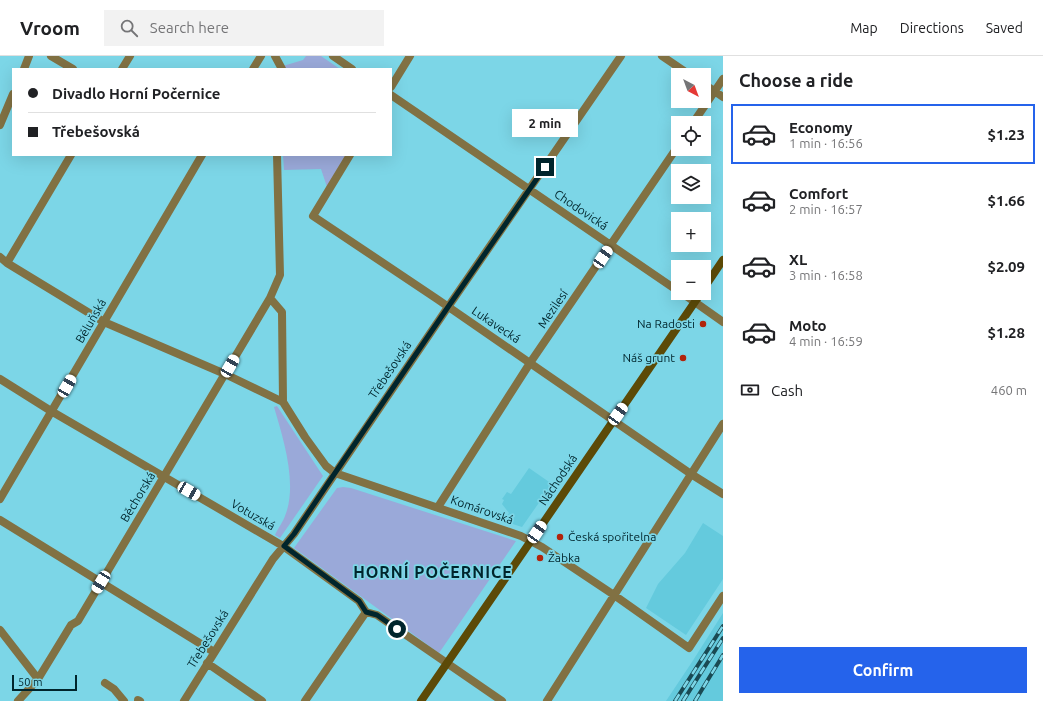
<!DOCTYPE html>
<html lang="en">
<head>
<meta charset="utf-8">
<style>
  body { margin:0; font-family:Ubuntu,sans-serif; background:#f2f2f2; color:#202124; height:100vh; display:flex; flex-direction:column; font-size:15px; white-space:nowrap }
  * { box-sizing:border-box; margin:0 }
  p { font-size:13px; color:#757577 }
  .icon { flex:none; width:22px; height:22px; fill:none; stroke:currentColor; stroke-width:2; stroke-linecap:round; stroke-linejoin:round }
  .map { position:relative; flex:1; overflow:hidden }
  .panel { display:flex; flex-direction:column; background:#fff; width:320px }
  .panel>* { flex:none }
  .hud { position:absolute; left:12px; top:12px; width:380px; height:88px; border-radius:0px; box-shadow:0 4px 16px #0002; display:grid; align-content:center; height:88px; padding:0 16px; background:#fff }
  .needle { width:26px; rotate:139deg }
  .tools { position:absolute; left:671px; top:12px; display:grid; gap:8px }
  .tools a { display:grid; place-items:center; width:40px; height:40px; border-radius:0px; background:#fff; box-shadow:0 4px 16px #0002; font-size:20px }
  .scale { position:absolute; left:12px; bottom:10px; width:65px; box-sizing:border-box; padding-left:4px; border:2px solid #00252c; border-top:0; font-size:11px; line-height:14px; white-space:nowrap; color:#00252c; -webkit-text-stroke:3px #7cd6e7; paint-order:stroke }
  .end { position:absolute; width:18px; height:18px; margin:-9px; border:5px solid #00252c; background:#fff; box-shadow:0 0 0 2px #fff }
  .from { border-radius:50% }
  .bubble { position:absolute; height:28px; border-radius:0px; background:#fff; box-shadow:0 4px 16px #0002; font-size:13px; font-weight:700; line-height:28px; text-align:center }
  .car { position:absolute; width:12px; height:24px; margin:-12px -6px; border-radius:5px; box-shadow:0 0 3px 1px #0007; background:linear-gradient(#fff 24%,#345 0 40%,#fff 0 76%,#345 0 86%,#fff 0) }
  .hud b { display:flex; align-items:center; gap:14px; height:38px; font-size:15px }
  .hud b+b { border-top:1px solid #e0e0e0 }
  .hud i { width:10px; height:10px; background:#202124 }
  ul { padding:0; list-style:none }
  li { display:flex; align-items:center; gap:12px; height:60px; margin:0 8px 6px; padding:0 8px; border:2px solid transparent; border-radius:0px }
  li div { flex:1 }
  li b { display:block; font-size:15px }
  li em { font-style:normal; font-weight:700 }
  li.selected { border-color:#2563eb }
  li>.icon { width:36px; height:36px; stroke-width:1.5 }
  h2 { padding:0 16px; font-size:18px; line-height:48px }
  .pay { display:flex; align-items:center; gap:10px; height:44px; padding:0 16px; font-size:15px }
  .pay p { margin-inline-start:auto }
  .action { display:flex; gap:8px; margin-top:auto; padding:8px 16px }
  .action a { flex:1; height:46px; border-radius:0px; background:#2563eb; color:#fff; font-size:16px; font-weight:700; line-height:46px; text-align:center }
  header { display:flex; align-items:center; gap:24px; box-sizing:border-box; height:56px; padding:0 20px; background:#fff; border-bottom:1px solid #e0e0e0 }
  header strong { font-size:19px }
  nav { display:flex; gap:22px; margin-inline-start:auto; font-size:14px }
  .search { width:280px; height:36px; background:#f2f2f2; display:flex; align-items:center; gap:10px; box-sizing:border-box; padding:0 14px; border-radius:0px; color:#757577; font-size:15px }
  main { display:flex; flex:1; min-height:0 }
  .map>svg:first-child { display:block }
</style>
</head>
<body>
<header>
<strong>Vroom</strong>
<div class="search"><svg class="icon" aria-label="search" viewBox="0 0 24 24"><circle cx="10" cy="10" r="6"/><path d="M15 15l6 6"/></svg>Search here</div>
<nav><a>Map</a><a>Directions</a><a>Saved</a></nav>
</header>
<main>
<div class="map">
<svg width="723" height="645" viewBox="0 0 723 645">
  <rect width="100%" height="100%" fill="#7cd6e7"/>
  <path fill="#64cadd" d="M529 412 552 428 522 471 503 465 509 457 502 448 504 444 502 443 507 436 511 438Z
    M703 467 723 480V523L686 579 646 552 658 528 685 497Z
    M723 557V645H666L692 606Z"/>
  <path fill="#9aa9d9" d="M306 0H321L340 13H284L283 10 303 4Z
    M283 99H346L327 131 321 113 284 114Z
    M277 350 323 420 280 482 275 479C278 472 283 466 285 460 298 428 283 382 274 351Z
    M343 431 351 432 516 485 439 597 294 492 337 432Z"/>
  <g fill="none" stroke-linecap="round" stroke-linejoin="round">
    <path stroke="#817143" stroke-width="8" d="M51 0 73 13
      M275 0 282 13
      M333 0 352 13
      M662 0 690 19
      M24 13 29 0
      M122 13 130 0
      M253 13 261 0
      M704 28 723 41
      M391 31 410 0
      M391 39 678 235
      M693 67 723 23
      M0 69 13 38
      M277 99 280 219 270 242 282 256 283 346 305 381 326 410 335 417 521 480 542 491 614 539 689 592 723 540
      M350 99 313 160 437 243 691 418 723 438
      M0 201 7 207 104 266 225 318 283 346
      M7 207 71 99
      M682 237 723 266
      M0 323 51 355 283 490 359 545 366 556 377 559 502 645
      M0 443 202 99
      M438 451 530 307 678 90
      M0 464 214 596
      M0 574 38 623
      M207 607 262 645
      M105 627 114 633 124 645
      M18 645 38 623 71 569 78 565 270 242
      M138 645V644L140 645
      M184 645 273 503 294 478 448 251 621 0
      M305 645 366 556
      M547 645 723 368"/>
    <path stroke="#5c4a07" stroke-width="8" d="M704 232 723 204
      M421 645 701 237"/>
    <defs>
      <path id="rail" d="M675 645 723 570
        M683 645 723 582
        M695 645 723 599"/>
    </defs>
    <use href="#rail" stroke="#1a4a53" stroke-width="4"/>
    <use href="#rail" stroke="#7cd6e7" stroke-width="2.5" stroke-dasharray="8" stroke-linecap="butt"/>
  </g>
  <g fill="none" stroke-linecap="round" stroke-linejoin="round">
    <path stroke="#00252c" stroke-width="5" d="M397 573 377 559 366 556 359 545 284 490 294 478 335 417 448 251 545 111"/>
  </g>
  <g fill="#b1240b" stroke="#7cd6e7" stroke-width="1.5">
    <circle cx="703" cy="268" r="4"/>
    <circle cx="683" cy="302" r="4"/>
    <circle cx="560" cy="481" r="4"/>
    <circle cx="540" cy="502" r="4"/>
  </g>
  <g text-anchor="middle" stroke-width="3.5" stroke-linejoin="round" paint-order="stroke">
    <g font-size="12" fill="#00252c" stroke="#7cd6e7">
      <text transform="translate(581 154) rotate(34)" y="4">Chodovická</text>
      <text transform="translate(553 253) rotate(-56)" y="4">Mezilesí</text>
      <text transform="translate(91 265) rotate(-60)" y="4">Běluňská</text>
      <text transform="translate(496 269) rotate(34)" y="4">Lukavecká</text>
      <text transform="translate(390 314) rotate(-56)" y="4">Třebešovská</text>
      <text transform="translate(558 424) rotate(-56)" y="4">Náchodská</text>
      <text transform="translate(138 441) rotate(-59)" y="4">Běchorská</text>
      <text transform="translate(482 454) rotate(19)" y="4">Komárovská</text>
      <text transform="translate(253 459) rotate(30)" y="4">Votuzská</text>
      <text transform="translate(208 583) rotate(-58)" y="4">Třebešovská</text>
    </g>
    <g font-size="12" fill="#00252c" stroke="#7cd6e7" text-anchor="end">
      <text x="695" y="272">Na Radosti</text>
      <text x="675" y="306">Náš grunt</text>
      <text x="568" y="485" text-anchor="start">Česká spořitelna</text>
      <text x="548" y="506" text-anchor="start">Žabka</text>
    </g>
    <g font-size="16" font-weight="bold" letter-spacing="1" fill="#00252c" stroke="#7cd6e7">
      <text x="433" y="522">HORNÍ POČERNICE</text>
    </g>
  </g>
</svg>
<div class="tools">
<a><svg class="needle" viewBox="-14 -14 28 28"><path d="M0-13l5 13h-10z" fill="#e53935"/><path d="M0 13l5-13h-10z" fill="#757577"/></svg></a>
<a><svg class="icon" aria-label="locate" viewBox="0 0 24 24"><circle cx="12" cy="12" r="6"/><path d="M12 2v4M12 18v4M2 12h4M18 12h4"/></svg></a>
<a><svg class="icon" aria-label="layers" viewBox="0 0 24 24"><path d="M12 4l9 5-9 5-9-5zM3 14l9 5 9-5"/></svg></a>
<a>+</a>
<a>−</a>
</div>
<div class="scale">50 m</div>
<i class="end from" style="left:397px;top:573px"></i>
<i class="end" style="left:545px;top:111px"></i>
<div class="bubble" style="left:512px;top:53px;width:66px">2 min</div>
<i class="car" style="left:603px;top:201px;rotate:34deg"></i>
<i class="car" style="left:230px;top:310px;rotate:30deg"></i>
<i class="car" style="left:67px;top:330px;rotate:30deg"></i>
<i class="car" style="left:618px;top:358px;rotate:35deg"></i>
<i class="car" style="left:189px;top:435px;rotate:120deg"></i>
<i class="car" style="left:537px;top:476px;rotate:34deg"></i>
<i class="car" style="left:101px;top:526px;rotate:211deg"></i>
<div class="hud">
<b><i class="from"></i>Divadlo Horní Počernice</b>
<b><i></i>Třebešovská</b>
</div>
</div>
<section class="panel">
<h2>Choose a ride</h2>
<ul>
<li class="selected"><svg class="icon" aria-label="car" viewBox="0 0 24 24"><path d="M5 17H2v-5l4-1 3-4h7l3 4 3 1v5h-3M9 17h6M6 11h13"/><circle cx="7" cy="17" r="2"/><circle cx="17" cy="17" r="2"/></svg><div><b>Economy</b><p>1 min · 16:56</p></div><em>$1.23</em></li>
<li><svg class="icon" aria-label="car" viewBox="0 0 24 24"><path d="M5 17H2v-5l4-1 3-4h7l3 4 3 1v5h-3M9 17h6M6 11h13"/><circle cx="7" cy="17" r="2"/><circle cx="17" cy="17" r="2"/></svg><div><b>Comfort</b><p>2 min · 16:57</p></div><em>$1.66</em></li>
<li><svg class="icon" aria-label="car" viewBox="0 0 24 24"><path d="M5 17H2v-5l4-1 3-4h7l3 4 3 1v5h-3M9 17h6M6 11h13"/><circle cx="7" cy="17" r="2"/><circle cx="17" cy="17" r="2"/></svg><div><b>XL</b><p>3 min · 16:58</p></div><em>$2.09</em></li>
<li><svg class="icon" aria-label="car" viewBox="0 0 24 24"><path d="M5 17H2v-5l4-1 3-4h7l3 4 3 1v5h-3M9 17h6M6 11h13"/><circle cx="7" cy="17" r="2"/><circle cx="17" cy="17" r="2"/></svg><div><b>Moto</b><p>4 min · 16:59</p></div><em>$1.28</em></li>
</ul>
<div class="pay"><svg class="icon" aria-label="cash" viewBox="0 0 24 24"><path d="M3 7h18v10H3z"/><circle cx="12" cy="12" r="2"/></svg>Cash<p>460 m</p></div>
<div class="action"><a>Confirm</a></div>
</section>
</main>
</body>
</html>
